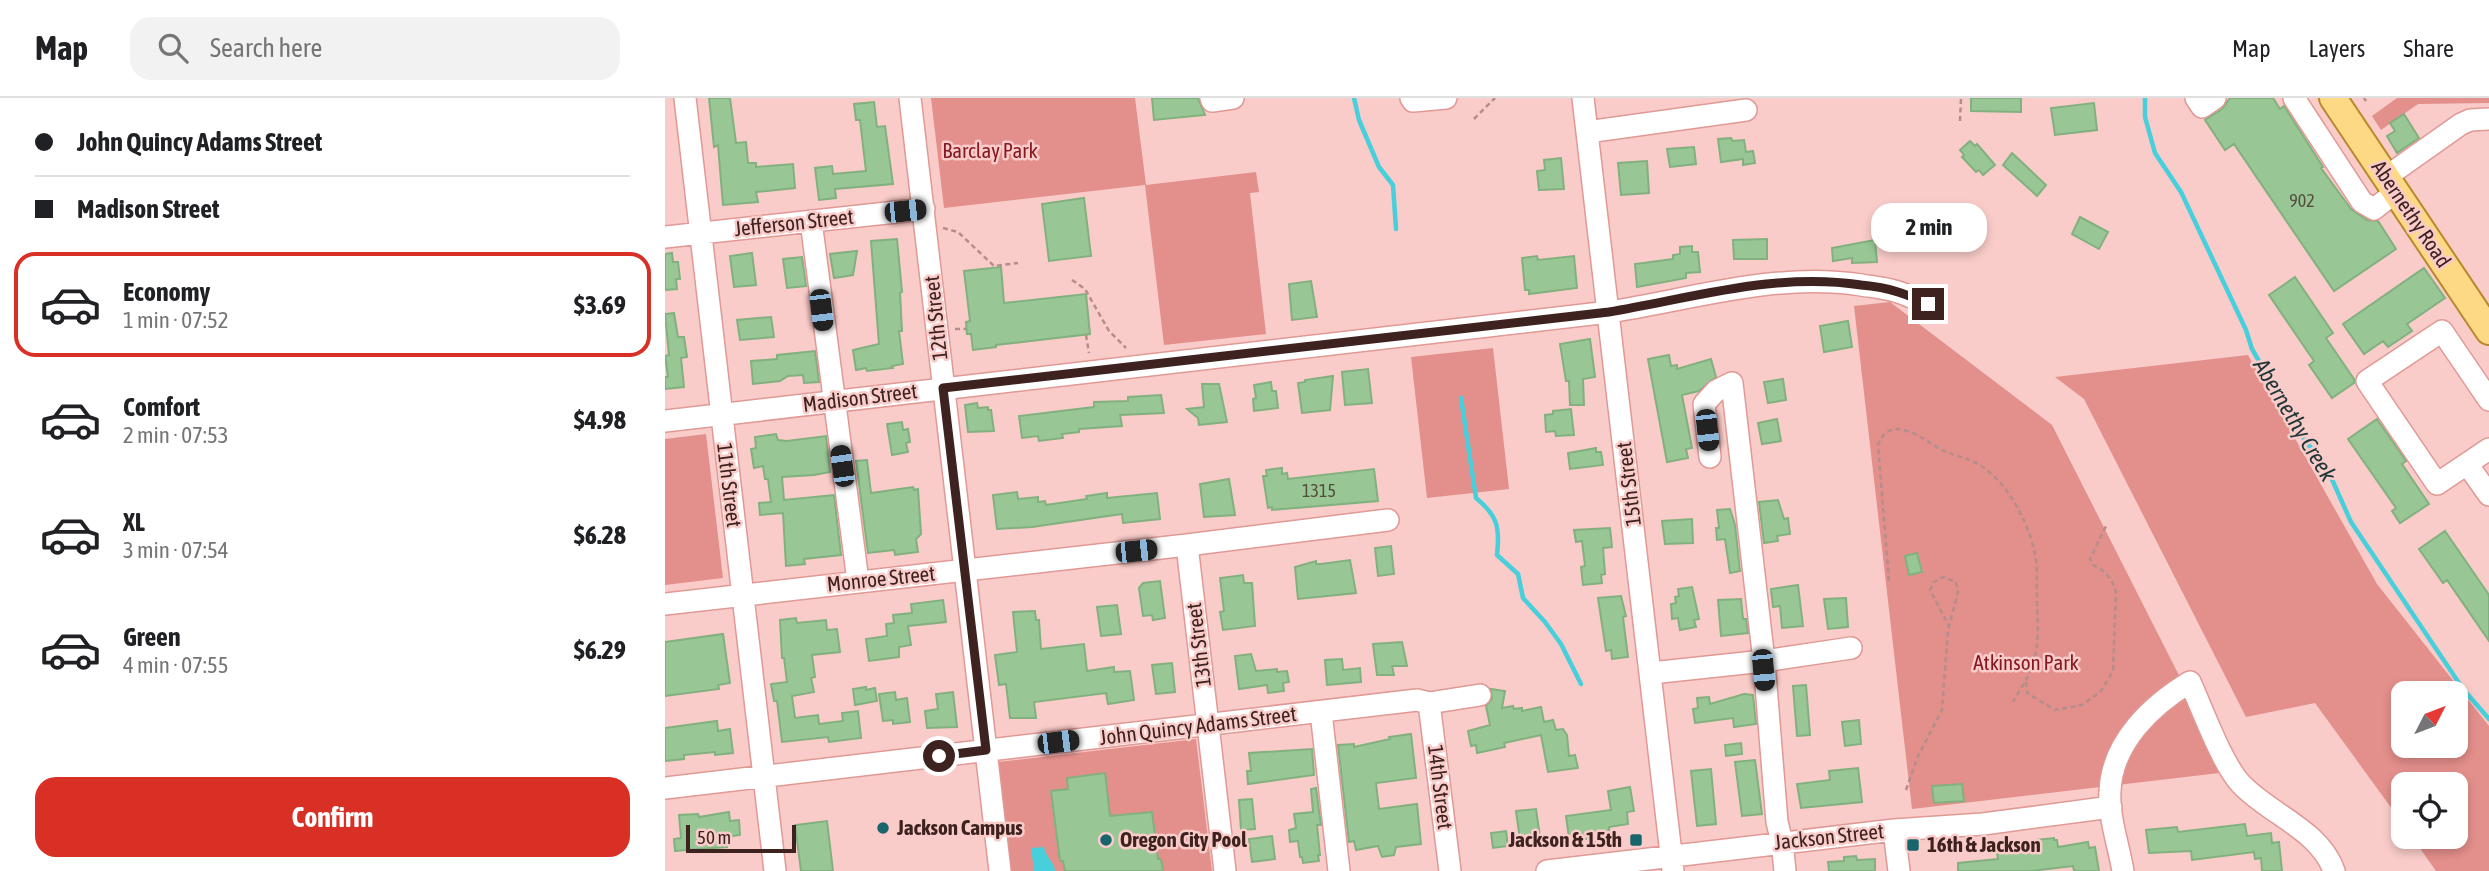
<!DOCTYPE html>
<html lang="en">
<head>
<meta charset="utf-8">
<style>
  body { margin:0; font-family:"Asap Condensed",sans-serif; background:#f2f2f2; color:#202124; height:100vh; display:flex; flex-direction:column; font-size:26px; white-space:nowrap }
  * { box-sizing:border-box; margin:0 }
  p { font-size:23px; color:#757577 }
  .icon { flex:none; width:38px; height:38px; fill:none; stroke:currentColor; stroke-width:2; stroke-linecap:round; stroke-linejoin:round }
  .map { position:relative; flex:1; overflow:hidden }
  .side { display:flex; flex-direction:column; background:#fff; width:665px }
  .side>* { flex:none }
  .hud { display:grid; align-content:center; height:154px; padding:0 35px; background:#fff }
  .needle { width:46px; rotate:48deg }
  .tools { position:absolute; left:1726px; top:583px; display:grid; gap:14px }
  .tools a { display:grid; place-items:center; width:77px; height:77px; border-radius:14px; background:#fff; box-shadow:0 4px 10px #0003; font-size:35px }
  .scale { position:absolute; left:21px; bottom:18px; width:110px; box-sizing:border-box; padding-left:7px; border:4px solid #3d2220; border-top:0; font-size:19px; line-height:24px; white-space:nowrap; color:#3d2220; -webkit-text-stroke:5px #f9ccc9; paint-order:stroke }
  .end { position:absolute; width:32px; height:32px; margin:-16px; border:9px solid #3d2220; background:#fff; box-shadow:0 0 0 4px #fff }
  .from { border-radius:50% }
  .bubble { position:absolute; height:49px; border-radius:21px; background:#fff; box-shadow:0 4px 10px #0003; font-size:23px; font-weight:700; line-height:49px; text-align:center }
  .car { position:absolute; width:21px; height:42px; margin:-21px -10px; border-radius:9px; box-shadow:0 0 5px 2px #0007; background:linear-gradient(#222 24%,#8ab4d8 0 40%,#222 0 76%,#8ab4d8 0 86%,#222 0) }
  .hud b { display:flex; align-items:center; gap:24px; height:66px; font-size:26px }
  .hud b+b { border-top:2px solid #e0e0e0 }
  .hud i { width:18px; height:18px; background:#202124 }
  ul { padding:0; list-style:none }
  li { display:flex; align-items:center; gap:21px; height:105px; margin:0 14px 10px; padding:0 21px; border:4px solid transparent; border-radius:21px }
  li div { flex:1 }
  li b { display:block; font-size:26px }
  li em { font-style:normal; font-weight:700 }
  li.on { border-color:#d93025 }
  li>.icon { width:63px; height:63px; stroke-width:1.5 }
  .primary-button { display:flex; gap:14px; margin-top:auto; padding:14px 35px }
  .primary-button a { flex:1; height:80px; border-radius:21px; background:#d93025; color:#fff; font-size:28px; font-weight:700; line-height:80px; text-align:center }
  header { display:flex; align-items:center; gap:42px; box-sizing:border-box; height:98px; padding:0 35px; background:#fff; border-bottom:2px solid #e0e0e0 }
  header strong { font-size:33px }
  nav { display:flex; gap:38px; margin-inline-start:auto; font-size:24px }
  .search { width:490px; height:63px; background:#f2f2f2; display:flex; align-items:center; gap:18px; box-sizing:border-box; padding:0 24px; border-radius:21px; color:#757577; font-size:26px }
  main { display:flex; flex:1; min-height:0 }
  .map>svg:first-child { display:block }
</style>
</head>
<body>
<header>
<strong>Map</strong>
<div class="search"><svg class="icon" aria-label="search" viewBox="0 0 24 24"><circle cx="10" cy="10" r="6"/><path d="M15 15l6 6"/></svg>Search here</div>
<nav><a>Map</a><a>Layers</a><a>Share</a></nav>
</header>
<main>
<section class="side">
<div class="hud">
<b><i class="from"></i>John Quincy Adams Street</b>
<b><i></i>Madison Street</b>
</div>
<ul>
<li class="on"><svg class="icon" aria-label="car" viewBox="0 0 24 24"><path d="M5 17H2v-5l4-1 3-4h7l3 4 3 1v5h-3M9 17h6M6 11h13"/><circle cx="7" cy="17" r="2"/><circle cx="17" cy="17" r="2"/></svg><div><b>Economy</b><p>1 min · 07:52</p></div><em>$3.69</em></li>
<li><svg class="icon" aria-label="car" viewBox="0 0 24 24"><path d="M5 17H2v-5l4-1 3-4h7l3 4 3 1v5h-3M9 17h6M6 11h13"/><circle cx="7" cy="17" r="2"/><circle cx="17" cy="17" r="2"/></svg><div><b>Comfort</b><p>2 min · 07:53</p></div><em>$4.98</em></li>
<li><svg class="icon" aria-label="car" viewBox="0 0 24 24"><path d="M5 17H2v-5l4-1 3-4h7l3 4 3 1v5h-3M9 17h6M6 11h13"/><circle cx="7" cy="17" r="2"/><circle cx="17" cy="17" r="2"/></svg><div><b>XL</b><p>3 min · 07:54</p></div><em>$6.28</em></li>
<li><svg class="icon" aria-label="car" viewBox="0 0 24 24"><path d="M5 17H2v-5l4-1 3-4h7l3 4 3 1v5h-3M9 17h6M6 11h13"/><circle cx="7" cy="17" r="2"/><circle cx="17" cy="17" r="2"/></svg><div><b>Green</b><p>4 min · 07:55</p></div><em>$6.29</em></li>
</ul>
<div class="primary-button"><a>Confirm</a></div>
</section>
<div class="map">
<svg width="1824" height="773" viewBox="0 0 1824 773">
  <rect width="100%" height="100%" fill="#f9ccc9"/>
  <path fill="#e38f8b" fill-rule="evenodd" d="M266 0H470L481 87 591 74 594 94 585 95 601 236 499 247 480 87 279 110Z
    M1732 0H1824V5L1753 6 1716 32 1707 18Z
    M1225 204 1387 327 1563 674 1247 711 1189 208Z
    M828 250 844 391 762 400 746 259Z
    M1583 257 1712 486 1824 628V773H1771L1747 739 1790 738V686H1738V726L1650 605 1581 619 1419 301 1390 279ZM1738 595H1790V648H1738Z
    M41 336 58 480 0 487V341Z
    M531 641 547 773H346L333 664Z"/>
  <path fill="#47cfdb" d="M379 749C380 759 389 763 390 773H369L366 750Z"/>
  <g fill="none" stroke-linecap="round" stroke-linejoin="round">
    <path stroke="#47cfdb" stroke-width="4.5" d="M689 0 694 22 714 69 728 87 731 131
      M1480 0V19L1490 55 1516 94 1581 232 1587 251 1641 344 1661 368 1686 424 1798 591 1824 621
      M796 300 811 400C833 418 835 430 832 457L853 476 858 500 880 524 896 546 916 586"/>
  </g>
  <path fill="#98c795" stroke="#82b07f" stroke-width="2" d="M44 0H65L71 45 81 44 83 65H91V69L128 66 130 90 91 94 93 104 58 107 53 47 49 49Z
    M487 0H533L540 17 489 22Z
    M1306 0H1356V14L1306 13Z
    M1565 0H1608L1615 11 1619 8 1658 69 1656 70 1686 111 1702 122 1713 123 1731 151 1669 193 1569 46 1560 52 1540 22 1557 11Z
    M209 4 212 29 220 28 228 86 170 91 171 100 154 102 150 70 167 68 168 76 201 73 195 22H191L189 6Z
    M1429 5 1432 32 1390 37 1386 10Z
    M1739 16 1754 40 1732 55 1722 38 1730 33 1725 25Z
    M1066 40 1068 43 1079 42 1081 54 1088 53 1090 65 1078 67V61L1056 64 1053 41Z
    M1305 43 1310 48 1312 46 1330 67 1318 77 1314 72 1311 74 1297 59 1299 57 1295 52Z
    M1029 49 1031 66 1005 69 1002 51Z
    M1347 55 1381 87 1372 98 1338 67Z
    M896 60 899 91 874 92 872 73 880 72 879 62Z
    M982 63 984 95 956 97 953 65Z
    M419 100 426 158 384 163 377 106Z
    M1415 119 1443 134 1434 151 1407 136Z
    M232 141 237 194 235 195 237 233H234L238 266 227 268 228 270 202 273 201 270 191 272 188 252 214 246 206 143Z
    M1102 141V161H1069L1068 142Z
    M1210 142 1212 164 1187 165V160L1168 163 1167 150Z
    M1027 148V154H1033L1035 174 1021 175V180L972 189 970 166 1008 161V157L1015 156V149Z
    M192 153 188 177 169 180 165 156Z
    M7 155 8 164H13L15 181H11L12 191 0 192V156Z
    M87 155 91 187 69 189 65 158Z
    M872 158 873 162 909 158 912 190 864 196V192H860L857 160Z
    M137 159 141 188 122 190 118 161Z
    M336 169 339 205 421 196 425 236 331 247V249L308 252 306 236H302L301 224 305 223 299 173Z
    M1759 170 1780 200 1742 226 1747 233 1723 249 1718 243 1699 256 1678 226Z
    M1630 179 1668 235 1661 240 1689 281V285L1667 300 1644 267 1649 263 1604 197Z
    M646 183 652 219 627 222 624 186Z
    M9 215 13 239H19L22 259 16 260 19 289 0 291V279H3L0 258 4 257 0 216Z
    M106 219 109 239 75 242 72 222Z
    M1183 223 1187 249 1159 254 1155 228Z
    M925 241 930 279 918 281 919 307H905L904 283H901L895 246Z
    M150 253 154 284 139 285 138 277 123 278 115 283 88 286 86 263 112 261V257Z
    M1004 257 1006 268 1012 267V271L1046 261 1051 279 1034 293 1017 297 1027 350 1021 351 1023 360 1002 364 983 261Z
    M703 271 707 305 680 307 677 274Z
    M668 278 665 312 637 315 633 285 640 284V282Z
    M1118 281 1121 302 1103 305 1099 284Z
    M606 284 607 293H611L613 310 589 313 588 301 591 300 589 287Z
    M537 286H554L562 324 534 327 533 320 522 311 539 309Z
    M496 297 499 315 455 317 457 328 414 331V334L397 336 398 340 374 343 373 338 357 340 354 318 429 309V304L463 303V299Z
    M312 305 313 310 323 309V312H326L329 333 303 334 300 307Z
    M906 311 909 337 891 338 890 333 881 334 880 317 888 316V313Z
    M1112 321 1116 343 1097 346 1093 325Z
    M1712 321 1741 363 1737 366 1764 406 1735 425 1727 413 1731 410 1683 341Z
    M237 324 238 332 243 331 245 344 241 345 243 354 227 357 222 326Z
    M111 336 113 342 122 343 161 338 165 374 149 377 117 379 119 402 169 397 176 457 139 461 140 466 121 468 118 415 95 417 94 405 106 404 103 381H100L98 368 89 370 86 351 91 350 90 339Z
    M931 350V354H936L938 367 905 371 903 355Z
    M202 362 206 395 248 389 249 392 253 391 256 436 251 441 253 454 230 457 229 452 203 455 191 363Z
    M617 370V376L622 375 623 381 709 371 713 403 607 412V409L603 410 598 378H602L601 372Z
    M564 381 570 417 539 419 535 386Z
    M352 394 353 401 373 399V404L380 403 381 407 422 401 421 398 442 395V400L492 395 495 421 458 425 457 416 367 429 332 431 328 397Z
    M1113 402 1119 421 1123 420 1125 436 1112 438 1113 443 1099 445 1094 404Z
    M1065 411 1070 427 1075 473 1065 475 1060 441 1052 442 1051 430H1054L1052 412Z
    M1027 421 1028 445 1000 446 997 423Z
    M945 430 947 449 938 450 940 476 936 477 937 485 918 487 916 469 920 468 917 443 911 444 909 432Z
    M1780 433 1824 497V543L1782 482 1778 485 1754 451Z
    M726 448 729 476 713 478 710 450Z
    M1252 455 1257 474 1244 477 1240 458Z
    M685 462 691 495 633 501 630 469 651 463V466H656Z
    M578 477 579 485H587L590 528 558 532 555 514 559 513 555 480Z
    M495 483 500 520 488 522 487 517 478 518 474 490 478 485Z
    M1133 487 1138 528 1117 530 1115 508 1108 509 1106 491Z
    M1027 489 1034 521 1029 522 1031 529 1015 532 1013 520 1007 521 1006 506 1011 505 1010 499 1014 498 1013 491Z
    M956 498 961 518 958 519 963 559 947 561 946 552 941 553 933 500Z
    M1181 500 1183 529 1163 531 1159 501Z
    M1076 501 1078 521H1081L1083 535 1056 538 1053 502Z
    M278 502 281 524 243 528 246 547 234 549V559L204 563 201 541 222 538 221 526 229 525 228 517 247 515 246 506Z
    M452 507 456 536 436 538 432 509Z
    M370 513 371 522H374L376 551 419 546 422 573 449 569V574L465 573 469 602 443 606 441 595 369 604 371 620H345L341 586 334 587 330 557 352 554 348 514Z
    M131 520 132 525 161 522 162 532 172 531 175 554 147 557 150 579 146 580 149 594 127 598 130 620 153 617 154 626 178 623 177 615 193 613 196 640 164 644 163 639 117 644 112 603H109L106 586 122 584 119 560H117L115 522Z
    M58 536 65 585 53 587 54 591 0 598V544Z
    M737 544 742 568H727L729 577H712L708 546Z
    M586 556 591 573 612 571V574L622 573 624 584 618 585 619 593 603 595 602 587 574 591 570 558Z
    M677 561 678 572 695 570 696 584 662 587 660 562Z
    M507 565 510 594 491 596 487 567Z
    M1141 587 1145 637 1132 638 1128 588Z
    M201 589V592L210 590 212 603 190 607 188 591Z
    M826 591 840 593 837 610 848 608 849 611 857 610V613L876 609 879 624 888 622 891 632 898 631 902 637 904 658 910 657 913 670 883 674 876 637 839 645 840 649 812 655 811 647 806 648 803 633 825 627 821 608 827 601Z
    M230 594 231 602 242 600 245 624 228 626V622L218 623 214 596Z
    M288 594 292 629 262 630 260 613 273 611 271 596Z
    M1079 596 1088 597 1091 626 1069 629 1068 620 1030 625 1028 611 1033 610 1032 600 1044 599 1045 606Z
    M1194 622 1196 646 1180 648 1177 624Z
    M52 623 53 633 65 631 68 655 50 657V654L19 657V661L0 663V630Z
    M746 636 751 680 711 685 714 711 752 706 756 746 731 749 729 757 717 759 713 748 691 752 689 743 684 744 673 647 689 646V649L725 641 724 639Z
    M1076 645 1077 656 1061 658 1060 647Z
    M647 651 649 677 583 686 582 673H586L584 655Z
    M1090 662 1097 716 1077 718 1070 664Z
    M1193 670 1197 704 1136 710 1132 686 1165 682 1164 673Z
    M1046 671 1051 726 1032 728 1026 673Z
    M440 675 445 718 487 714 493 761H496L498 773H400L398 763H395L386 693 403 691 402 680Z
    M1297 686 1299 703 1269 705 1267 688Z
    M965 689 969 713 962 714 963 726 944 729 945 742 930 744 929 740 912 742 911 739 904 740 901 718 946 712 943 693Z
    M651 690 656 727H652L655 757H653L654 763 638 765 637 759H635L633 743 625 744 624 732 631 730 629 716 648 714 646 691Z
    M587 701 590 731 576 732 574 702Z
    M871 711 875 739 855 742 851 713Z
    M64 714 65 723 74 722 75 737 61 739 62 749 10 753 9 741 16 740 14 717 33 716 34 719Z
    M162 723 168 773H136L130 727Z
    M1580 726 1582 738 1606 735 1607 745 1614 744 1617 773H1597L1596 760 1590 761 1589 754 1527 762 1526 753 1484 755 1481 732 1512 729 1513 734Z
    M841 733 843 748 828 750 826 735Z
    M607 738 610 761 587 764 584 741Z
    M1389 740V742H1392L1393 749 1423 744 1424 750 1430 749 1434 773H1409L1408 768 1366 773H1293V765L1333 761 1332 755 1369 749V746H1371V742Z
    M1191 758 1192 762 1210 761V773H1164L1163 764 1179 763V759Z"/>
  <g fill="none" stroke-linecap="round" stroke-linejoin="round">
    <defs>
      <path id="minor" d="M20 0 110 773
        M245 0 335 773
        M546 0 547 3 568 0
        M746 0 748 3 781 0
        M918 0 1008 773
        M1531 0 1537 9 1550 0
        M1629 0 1697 104 1709 111 1731 94
        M922 34 1081 12
        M1721 79 1796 26 1805 22 1824 21
        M146 123 193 483
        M0 139 259 111
        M1824 302 1777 233 1702 283 1772 386 1824 351
        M0 323 944 214C1028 201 1110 174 1196 187 1208 189 1221 190 1233 194 1243 197 1253 202 1263 207
        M1045 359 1039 306 1051 293 1067 285 1099 563 1112 724 1117 744 1120 773
        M1802 366 1824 397
        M522 447 560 773
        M0 506 522 447 723 422
        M986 575 1099 563 1186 550
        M764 605 785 773
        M656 614 674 773
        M0 690 752 602 764 605 815 597
        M1229 732 1234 773
        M882 773 1229 732 1318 726 1446 709
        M1458 773C1454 749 1443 717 1445 693 1447 644 1487 607 1525 584 1537 610 1557 666 1576 686 1604 716 1655 732 1669 773"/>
      <path id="major" d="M1668 0 1824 233"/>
    </defs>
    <use href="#minor" stroke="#e09995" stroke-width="24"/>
    <use href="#major" stroke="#b9882c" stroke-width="30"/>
    <path stroke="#b48e8b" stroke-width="2.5" stroke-dasharray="5 3.5" stroke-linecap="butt" d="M1699 0 1701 3
      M809 21 830 0
      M1295 23 1296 0
      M278 130 293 134 329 168 353 165
      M407 182 420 191 444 233 461 250
      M290 231H301
      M421 237 424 255
      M1224 483 1213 347C1225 314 1258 341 1275 351 1292 360 1307 359 1323 373 1346 391 1364 427 1370 456 1373 470 1371 484 1372 498 1372 520 1375 540 1369 562 1366 577 1355 591 1348 604
      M1361 584 1362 595 1390 612 1417 607 1436 593 1448 573 1451 494C1448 482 1440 472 1428 467L1425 461 1442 426
      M1241 692 1253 658 1277 612 1283 532 1293 494 1291 484 1278 479 1269 484 1265 492 1284 528"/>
    <use href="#minor" stroke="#fff" stroke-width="21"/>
    <use href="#major" stroke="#fdd985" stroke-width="26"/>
  </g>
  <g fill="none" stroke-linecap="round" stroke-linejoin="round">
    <path stroke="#3d2220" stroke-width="9" d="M274 658 321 652 278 290 944 214C1028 200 1110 174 1196 187 1208 188 1221 190 1233 194 1243 197 1253 202 1263 206"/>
  </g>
  <g fill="#18656c" stroke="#f9ccc9" stroke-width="2.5">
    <circle cx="218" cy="730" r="7"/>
    <circle cx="441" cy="742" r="7"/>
    <rect x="964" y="735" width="14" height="14" rx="3.5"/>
    <rect x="1241" y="740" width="14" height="14" rx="3.5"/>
  </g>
  <g text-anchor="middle" stroke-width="5" stroke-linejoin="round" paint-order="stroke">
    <g font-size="18" fill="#544b3d">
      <text x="1637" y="109">902</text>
      <text x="654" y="399">1315</text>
    </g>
    <g font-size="21" fill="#86161f" stroke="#f9ccc9">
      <text x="325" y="60">Barclay Park</text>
      <text x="1361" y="572">Atkinson Park</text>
    </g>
    <g font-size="21" fill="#3d2220" stroke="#f9ccc9">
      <text transform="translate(1746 116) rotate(56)" y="7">Abernethy Road</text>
      <text transform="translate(129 125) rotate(-6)" y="7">Jefferson Street</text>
      <text transform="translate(271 220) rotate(-96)" y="7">12th Street</text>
      <text transform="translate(195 300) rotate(-7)" y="7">Madison Street</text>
      <text transform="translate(964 386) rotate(-97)" y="7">15th Street</text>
      <text transform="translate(64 387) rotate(83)" y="7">11th Street</text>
      <text transform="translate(216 481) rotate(-6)" y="7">Monroe Street</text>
      <text transform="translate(534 547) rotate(-97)" y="7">13th Street</text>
      <text transform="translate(533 628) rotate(-7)" y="7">John Quincy Adams Street</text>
      <text transform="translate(775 689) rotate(83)" y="7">14th Street</text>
      <text transform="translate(1164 739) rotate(-6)" y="7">Jackson Street</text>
    </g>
    <g font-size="21" font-weight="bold" fill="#3d2220" stroke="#f9ccc9" text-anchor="start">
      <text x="232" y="737">Jackson Campus</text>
      <text x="455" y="749">Oregon City Pool</text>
      <text x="957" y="749" text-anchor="end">Jackson &amp; 15th</text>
      <text x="1262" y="754">16th &amp; Jackson</text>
    </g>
    <g font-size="23" font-style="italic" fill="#1f3638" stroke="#f9ccc9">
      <text transform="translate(1630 322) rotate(59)" y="8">Abernethy Creek</text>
    </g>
  </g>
</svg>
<div class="tools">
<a><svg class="needle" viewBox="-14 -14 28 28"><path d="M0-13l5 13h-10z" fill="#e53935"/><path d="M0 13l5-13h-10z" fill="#757577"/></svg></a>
<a><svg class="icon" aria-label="locate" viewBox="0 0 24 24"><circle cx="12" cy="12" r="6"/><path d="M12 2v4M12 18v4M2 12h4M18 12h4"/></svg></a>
</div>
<div class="scale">50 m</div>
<i class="end from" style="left:274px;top:658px"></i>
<i class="end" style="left:1263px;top:206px"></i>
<div class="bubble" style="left:1206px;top:105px;width:116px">2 min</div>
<i class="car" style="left:240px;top:113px;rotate:84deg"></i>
<i class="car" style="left:156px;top:212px;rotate:173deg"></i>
<i class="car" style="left:1042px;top:332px;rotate:174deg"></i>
<i class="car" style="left:177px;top:368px;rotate:352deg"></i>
<i class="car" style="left:471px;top:453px;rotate:84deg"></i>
<i class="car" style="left:1098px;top:572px;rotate:175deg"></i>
<i class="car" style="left:393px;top:644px;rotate:83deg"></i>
</div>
</main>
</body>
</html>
